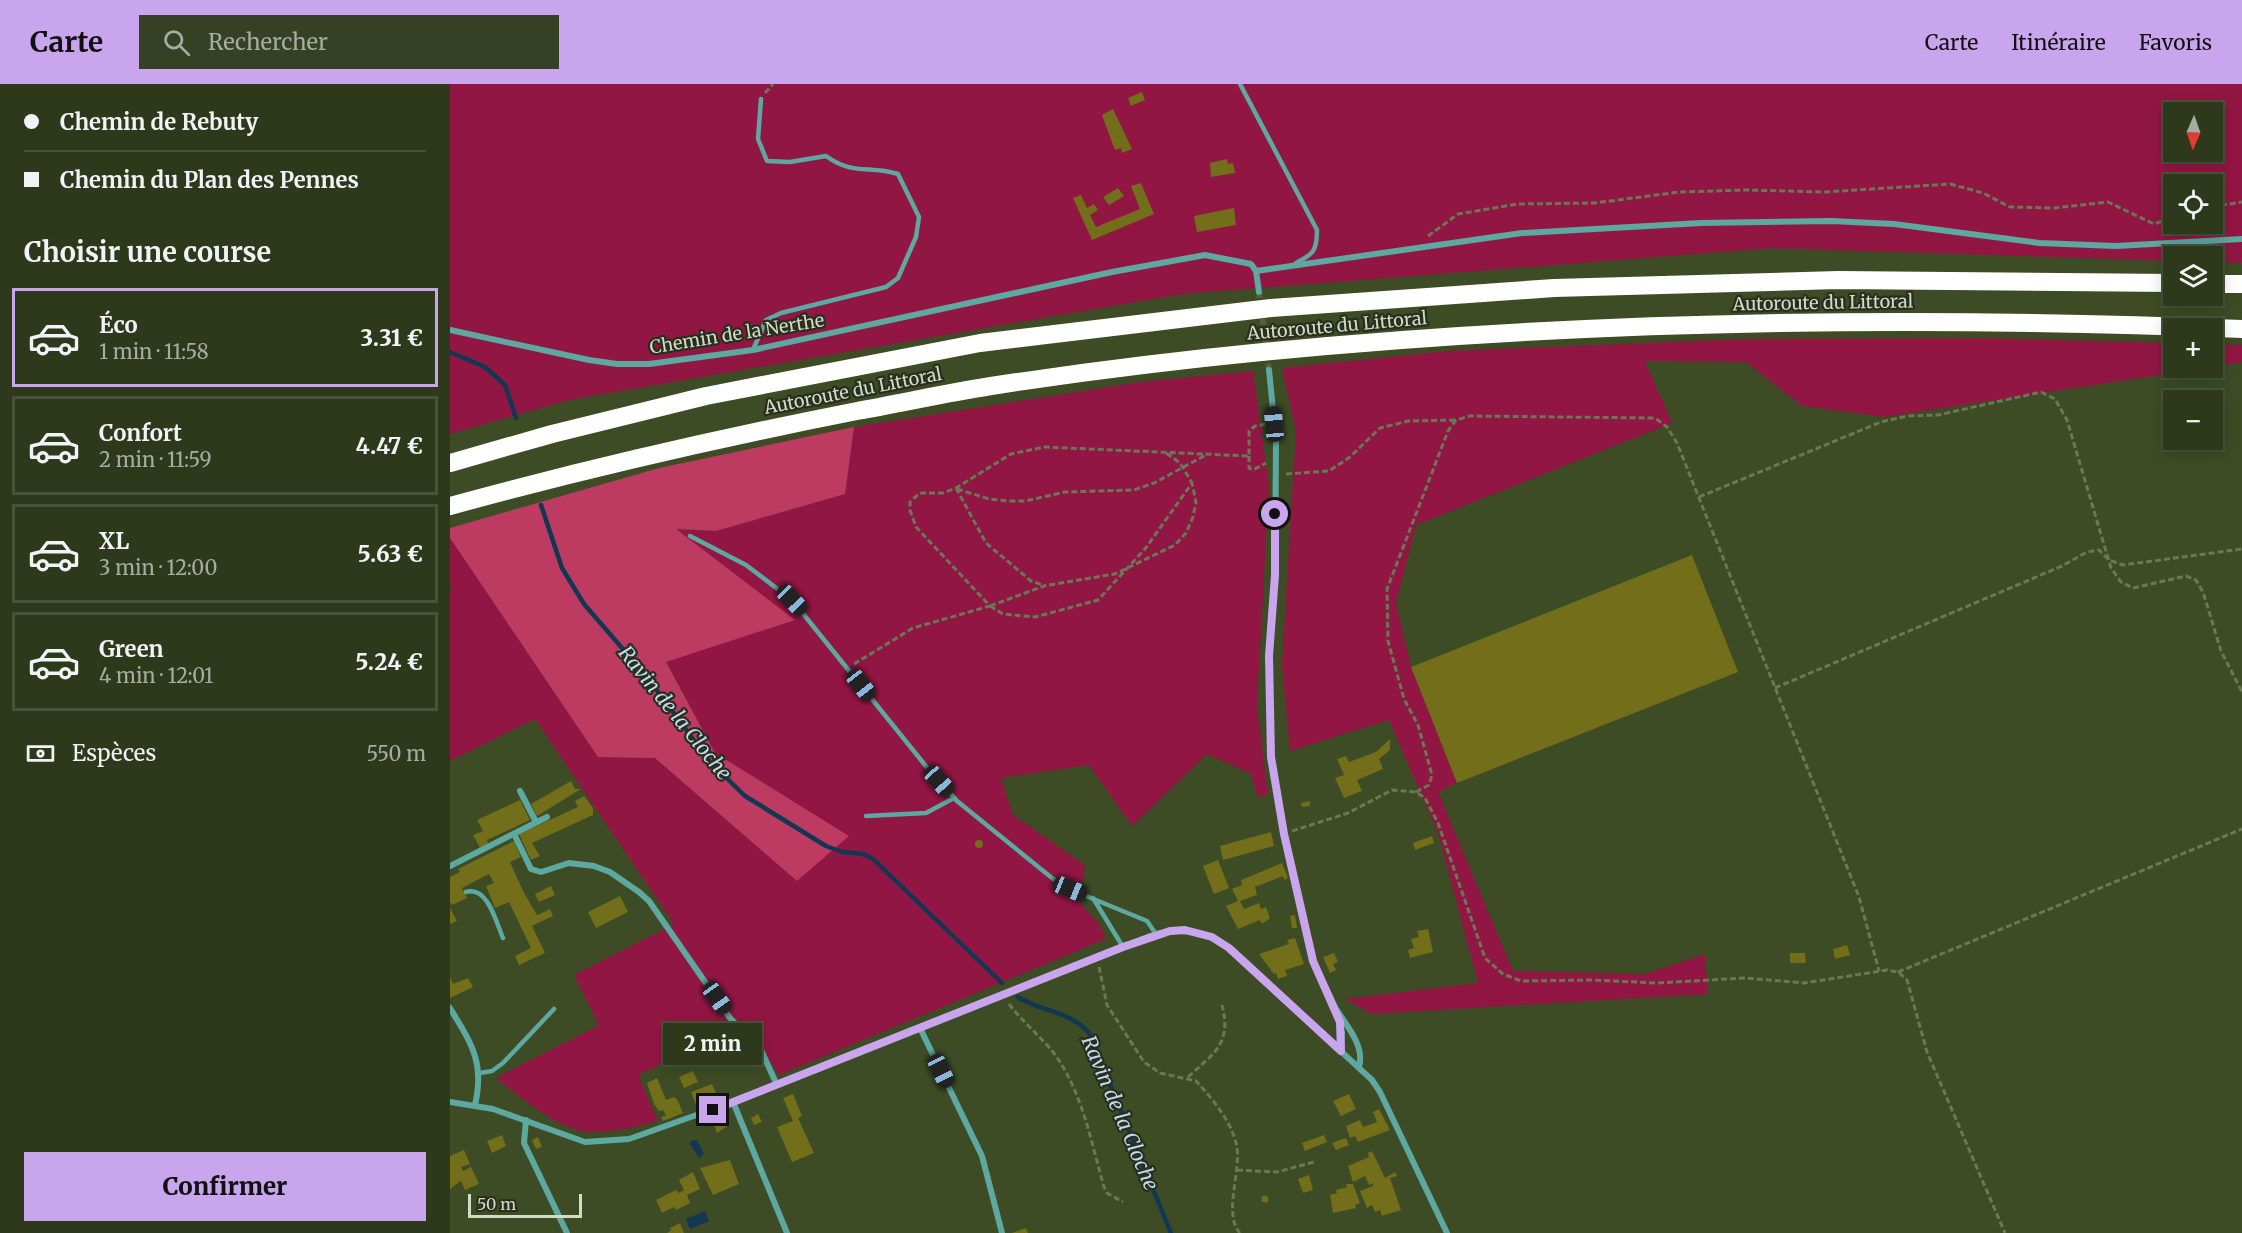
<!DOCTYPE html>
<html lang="fr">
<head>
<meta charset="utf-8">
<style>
  body { margin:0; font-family:Merriweather,serif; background:#364024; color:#f1f3f6; height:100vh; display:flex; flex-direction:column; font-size:22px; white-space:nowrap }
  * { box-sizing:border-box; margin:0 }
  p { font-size:20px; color:#a7aca3 }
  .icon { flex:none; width:33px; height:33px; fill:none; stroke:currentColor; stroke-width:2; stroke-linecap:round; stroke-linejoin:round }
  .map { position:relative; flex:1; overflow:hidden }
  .side { display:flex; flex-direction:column; background:#2e391b; width:450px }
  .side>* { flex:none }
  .hud { display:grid; align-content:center; height:132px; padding:0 24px; background:#2e391b }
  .needle { width:39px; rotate:182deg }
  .fabs { position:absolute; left:1713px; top:18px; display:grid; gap:12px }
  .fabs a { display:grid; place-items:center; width:60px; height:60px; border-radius:0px; background:#2e391b; box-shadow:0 3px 15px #0003,0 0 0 2px #49533a; font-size:30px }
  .scale { position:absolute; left:18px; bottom:15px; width:114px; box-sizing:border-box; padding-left:6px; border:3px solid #d2dbc5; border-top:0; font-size:16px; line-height:21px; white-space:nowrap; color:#d2dbc5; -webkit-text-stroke:4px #282f1e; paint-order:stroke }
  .end { position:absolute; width:27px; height:27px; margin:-14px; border:8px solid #c9a5ee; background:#111; box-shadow:0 0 0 3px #111 }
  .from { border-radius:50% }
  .bubble { position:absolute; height:42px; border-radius:0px; background:#2e391b; box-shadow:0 3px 15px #0003,0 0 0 2px #49533a; font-size:20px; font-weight:800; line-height:42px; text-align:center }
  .car { position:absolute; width:18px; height:36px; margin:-18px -9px; border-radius:8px; box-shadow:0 0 4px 2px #0007; background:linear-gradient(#222 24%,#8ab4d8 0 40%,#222 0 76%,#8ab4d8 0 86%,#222 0) }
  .hud b { display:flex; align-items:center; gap:21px; height:57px; font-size:22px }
  .hud b+b { border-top:2px solid #49533a }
  .hud i { width:15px; height:15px; background:#f1f3f6 }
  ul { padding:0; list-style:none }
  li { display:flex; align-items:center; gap:18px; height:99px; margin:0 12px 9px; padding:0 12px; border:3px solid #49533a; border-radius:0px }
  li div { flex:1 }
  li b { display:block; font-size:22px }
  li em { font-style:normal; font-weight:800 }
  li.current { border-color:#c9a5ee }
  li>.icon { width:54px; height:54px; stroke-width:1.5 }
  h2 { padding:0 24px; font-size:27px; line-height:72px }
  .pay { display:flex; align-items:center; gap:15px; height:66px; padding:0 24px; font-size:22px }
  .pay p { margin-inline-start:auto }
  .button { display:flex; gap:12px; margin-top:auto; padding:12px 24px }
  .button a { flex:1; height:69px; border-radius:0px; background:#c9a5ee; color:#111; font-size:24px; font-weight:800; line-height:69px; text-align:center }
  header { display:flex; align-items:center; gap:36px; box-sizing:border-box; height:84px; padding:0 30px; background:#c9a5ee; color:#111 }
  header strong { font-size:28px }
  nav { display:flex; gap:33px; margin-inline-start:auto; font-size:21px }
  .search { width:420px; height:54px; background:#364024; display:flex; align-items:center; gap:15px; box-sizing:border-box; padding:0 21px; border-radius:0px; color:#a7aca3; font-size:22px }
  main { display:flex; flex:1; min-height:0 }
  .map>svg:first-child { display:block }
</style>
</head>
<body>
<header>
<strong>Carte</strong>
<div class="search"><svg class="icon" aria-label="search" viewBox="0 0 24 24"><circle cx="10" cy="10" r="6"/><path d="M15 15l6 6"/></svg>Rechercher</div>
<nav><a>Carte</a><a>Itinéraire</a><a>Favoris</a></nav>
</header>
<main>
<section class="side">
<div class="hud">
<b><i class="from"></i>Chemin de Rebuty</b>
<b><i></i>Chemin du Plan des Pennes</b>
</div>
<h2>Choisir une course</h2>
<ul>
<li class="current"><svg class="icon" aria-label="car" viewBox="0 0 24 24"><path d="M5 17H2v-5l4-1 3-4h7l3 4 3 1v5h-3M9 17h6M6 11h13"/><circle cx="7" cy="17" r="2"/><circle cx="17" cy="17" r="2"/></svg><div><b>Éco</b><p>1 min · 11:58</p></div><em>3.31 €</em></li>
<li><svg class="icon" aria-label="car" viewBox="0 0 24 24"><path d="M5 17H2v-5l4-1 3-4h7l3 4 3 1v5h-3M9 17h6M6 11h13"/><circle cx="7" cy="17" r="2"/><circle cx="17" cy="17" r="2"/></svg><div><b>Confort</b><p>2 min · 11:59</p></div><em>4.47 €</em></li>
<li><svg class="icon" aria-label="car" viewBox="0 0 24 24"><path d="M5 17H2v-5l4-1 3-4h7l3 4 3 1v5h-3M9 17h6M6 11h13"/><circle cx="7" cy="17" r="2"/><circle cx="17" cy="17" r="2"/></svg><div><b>XL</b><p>3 min · 12:00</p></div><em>5.63 €</em></li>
<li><svg class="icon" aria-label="car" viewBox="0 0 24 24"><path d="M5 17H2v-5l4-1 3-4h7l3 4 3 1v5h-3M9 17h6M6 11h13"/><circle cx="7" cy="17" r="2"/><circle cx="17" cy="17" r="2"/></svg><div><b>Green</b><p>4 min · 12:01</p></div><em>5.24 €</em></li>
</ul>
<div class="pay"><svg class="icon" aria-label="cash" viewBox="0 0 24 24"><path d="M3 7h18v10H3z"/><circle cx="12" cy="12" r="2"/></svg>Espèces<p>550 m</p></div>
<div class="button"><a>Confirmer</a></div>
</section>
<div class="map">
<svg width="1792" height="1149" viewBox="0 0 1792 1149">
  <rect width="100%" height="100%" fill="#3d4c24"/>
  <path fill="#921643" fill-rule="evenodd" d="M0 0H1792V179L1763 178 1762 172H1724L1723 177 1323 164 732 210 119 316 0 350ZM1724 28H1762V68H1724ZM1724 100H1762V140H1724Z
    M1533 254 1723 259 1724 284H1756L1434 333 1352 322 1296 278 1195 277 1222 339 966 441 946 519 961 583 1007 699 988 708 1063 887 1195 890 1255 870 1258 910 922 930 894 915 1028 899 988 749 939 636 840 667 832 581 846 347 832 284 997 267 1295 255Z
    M1763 260 1792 261V278L1763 283Z
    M803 287 819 401 807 621 818 711 808 713 800 689 757 670 682 742 639 681 551 694 563 731 635 781 629 818 650 841 656 855 329 991 295 941 188 991 208 1037C186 1043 161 1049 138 1048 108 1046 69 1012 46 994L149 941 124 891 224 840 85 635 0 677V505H3L0 500V454L148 673 205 674 347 797 398 752 265 669 216 577 345 536 225 445 266 447 395 410 404 343 690 298Z"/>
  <path fill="#bd3a61" d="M404 343 395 410 266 447 226 445 345 536 216 578 265 669 399 752 347 797 205 674 148 673 0 454V444L209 384Z"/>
  <path fill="#123755" d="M247 1056 254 1070 249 1074 240 1060 241 1057Z
    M255 1127 259 1137 240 1145 236 1135Z"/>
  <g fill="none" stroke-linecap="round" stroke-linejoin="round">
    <path stroke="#123755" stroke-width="4.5" d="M0 268 35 283 55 301 66 334
      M91 421 112 484 134 520 197 593 260 678 295 712 376 762 392 768 414 770 423 775 552 899
      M568 913C591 928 621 927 639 949L721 1149"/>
  </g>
  <path fill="#726e1a" d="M692 8 695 16 681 22 678 14Z
    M663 25 682 65 672 69 671 64 665 66 652 31Z
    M777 75 778 80 783 79 785 89 761 93 760 79Z
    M691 99 704 130 642 156 623 114 631 111 637 124 644 120 648 126 640 131 646 143 690 125 681 102Z
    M668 104 674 112 659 121 653 113Z
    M784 124 786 141 747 148 744 132Z
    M1242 471 1288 588 1007 699 961 583Z
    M940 655V666L929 675 933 685 907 696 912 707 894 714 885 694 894 691 887 675 896 672 899 678 926 668Z
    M121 697 125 705H131L87 732 81 720Z
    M134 712 143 724V731L82 759 90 772 81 776 69 750 128 723 125 717Z
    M70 716 80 736 37 756 38 760 30 764 23 751 33 747 27 736Z
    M860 717V722L852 723 851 719Z
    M821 748 824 762 773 776 770 762Z
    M982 752 984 759 965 766 963 759Z
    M525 760a4 4 0 1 1 8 0a4 4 0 1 1-8 0Z
    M64 757 71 773 60 778 74 809 87 831 100 825 103 832 82 842 95 869 69 881 65 872 81 864 59 818 45 824 36 802 44 799 39 790 12 804 17 814 2 821 0 818V793L10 788 8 785Z
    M768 776 779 804 764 810 753 782Z
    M832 779 838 794 834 796 833 792 805 803 807 811 790 817 794 825 809 819 811 825 816 823 820 834 812 840 810 836 788 845 776 822 788 817 782 805 792 801 791 796Z
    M101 802 105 811 89 818 85 810Z
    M170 812 178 828 146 844 138 828Z
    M0 824 7 837 0 840Z
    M845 831 847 844H842L840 832Z
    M978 845 983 868 960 874 958 866 964 864 961 855 969 853 967 847Z
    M845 854 854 880 835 886 837 892 828 895 826 889 824 890 809 870 839 860 837 856Z
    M1397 861 1400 871 1385 875 1383 865Z
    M884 869 888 878 883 880 886 886 880 889 873 873Z
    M1340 869H1355L1356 879H1340Z
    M0 893 3 900 18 894 23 903 0 914Z
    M243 987 248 998 234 1004 229 993Z
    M207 994 216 1016 224 1013 227 1015 233 1029 213 1037 211 1033 216 1032 213 1026 209 1027 204 1020 197 999Z
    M262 1000 268 1014 247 1023 241 1008Z
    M343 1010 352 1032 348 1034 364 1069 342 1078 327 1043 343 1037 333 1014Z
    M899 1010 906 1025 891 1032 883 1017Z
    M929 1025 940 1046 908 1058 905 1052 900 1054 896 1042 910 1036 913 1043 927 1038 923 1028Z
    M308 1030 312 1038 304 1041 301 1034Z
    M275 1031 279 1041 267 1049 263 1037 260 1036Z
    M52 1051 56 1062 42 1069 37 1057Z
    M874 1051 877 1058 855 1067 852 1059Z
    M88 1053 92 1063 86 1065 82 1056Z
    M896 1054 899 1061 886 1066 882 1059Z
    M14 1066 20 1080 11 1083 13 1087 21 1083 29 1100 15 1106 11 1097 0 1105V1072Z
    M922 1067 935 1094 945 1088 947 1092 940 1094 951 1126 932 1132 930 1126 925 1128 922 1121 917 1124 910 1107 923 1102V1099L919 1101 915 1092 903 1098 898 1082 919 1073 918 1069Z
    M280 1076 289 1100 263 1111 250 1084Z
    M243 1088 250 1105 237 1111 240 1119 226 1126 224 1123 212 1129 206 1116 226 1106 229 1109 234 1106 229 1096Z
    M859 1091 863 1106 853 1109 848 1095Z
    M896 1100H903L910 1119 905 1121 906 1124 883 1129 880 1111 887 1109 886 1106 897 1103Z
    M811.5 1115a3.5 3.5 0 1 1 7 0a3.5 3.5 0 1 1-7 0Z
    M230 1139 234 1149H217L221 1146 220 1144Z
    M576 1144 578 1149H562Z"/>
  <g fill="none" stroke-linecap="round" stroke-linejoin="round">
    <path stroke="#53613c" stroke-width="6" stroke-dasharray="6 3" stroke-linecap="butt" d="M809 208 819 286"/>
    <path stroke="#6a7855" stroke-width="3" stroke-dasharray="6 3" stroke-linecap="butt" d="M315 9 323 0
      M1762 123 1792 118
      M978 152 1008 130 1067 120 1145 119 1229 108 1296 106 1375 108 1500 100 1533 109 1560 123 1604 124 1658 118 1704 140 1724 133
      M799 372V384L803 386 816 379
      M836 390 879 387 900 373 930 344 958 337 1006 336
      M506 404 536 459 581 497 593 501
      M507 405 539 415 559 417H575L615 408 684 406 704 399 756 371
      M1249 413 1431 338 1457 332 1488 331 1591 308 1605 315 1617 336 1661 484 1671 498 1683 504 1736 492 1746 496 1753 508 1771 567 1792 608
      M540 522 553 530 585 533 648 516 695 465 742 399 730 379 716 369
      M540 522 594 502 665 490 725 461 736 449 743 433 746 418 742 399
      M404 580 463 544 540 522 466 443 460 426V418L470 409H493L506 404 561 370 594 363 799 372V347L805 342 816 340
      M1325 604 1612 482 1637 468 1649 466 1659 476 1673 481 1792 465
      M966 708 979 701 982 691 968 641 954 615 938 557 937 505 998 347 1006 336 1020 332 1205 334 1217 343 1227 359 1409 813 1429 887
      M842 747 898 729 942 706 966 708 975 714 988 739 1035 874 1053 890 1071 897 1142 896 1207 899 1295 894 1354 899 1437 886 1448 888 1457 896 1477 968 1555 1149
      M649 883 657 921 694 978 710 989 746 997C761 1013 781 1037 786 1059 793 1085 772 1129 790 1149
      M1448 888 1792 745
      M559 920C572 937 589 951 603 968 632 1006 641 1058 654 1103L657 1109 673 1118
      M738 993C764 969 782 960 772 921
      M787 1086 827 1088 864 1078"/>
    <path stroke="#5da8a0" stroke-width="4.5" d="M790 0 867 146C867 166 864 170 846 179
      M303 266 316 236 331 229 436 203 448 194 466 153 469 133 448 90C418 81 404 92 376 72L340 78 317 77 308 55 311 15
      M240 452 296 481 342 516 475 681 507 717 602 794 619 805 697 837 706 850
      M416 732 476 729 504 714
      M16 808C38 802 46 838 53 854
      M643 814 673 863
      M30 989 42 987 53 979 104 925"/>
    <path stroke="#5da8a0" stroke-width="6" d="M806 187 1072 149 1251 139 1381 137 1444 140 1589 159 1666 162 1792 155
      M0 246 139 276 167 280H199L303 266 662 188 755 171 801 180 806 187 809 208
      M819 286 826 356 825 491 819 572 821 673 834 750 863 877 886 925
      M70 707 86 738
      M64 750 81 785 91 788 119 779 144 782 160 788 189 808 199 817 280 934 311 966 327 1001
      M0 782 97 733
      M0 924C21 959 35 978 25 1021
      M470 944 532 1072 552 1149
      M891 967 892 949 886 925C897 942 915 962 909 983
      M0 1018 43 1025 135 1058 179 1055 283 1018 700 852C729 843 754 846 779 864L922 996 930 1008 997 1149
      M283 1018 337 1149
      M76 1036 74 1059 117 1149"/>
    <path stroke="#fff" stroke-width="18" d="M1762 200H1792
      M0 379 102 350 256 312 530 259 821 224 1104 204 1388 196 1724 199
      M0 422C135 385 270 354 407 327 452 319 496 309 541 302 953 239 1376 228 1792 245"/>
  </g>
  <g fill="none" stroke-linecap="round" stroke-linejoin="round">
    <path stroke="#c9a5ee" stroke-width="8" d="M263 1026 673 863 720 847 735 846 762 853 779 864 891 967 890 938 863 877 834 750 821 673 819 572 825 491V430"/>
  </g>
  <g text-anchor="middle" stroke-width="4.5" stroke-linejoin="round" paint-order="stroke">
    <g font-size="18" fill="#d2dbc5" stroke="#282f1e">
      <text transform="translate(1373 219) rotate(-1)" y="6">Autoroute du Littoral</text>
      <text transform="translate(887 242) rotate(-5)" y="6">Autoroute du Littoral</text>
      <text transform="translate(287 250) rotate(-9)" y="6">Chemin de la Nerthe</text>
      <text transform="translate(403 307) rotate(-11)" y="6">Autoroute du Littoral</text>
    </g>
    <g font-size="20" font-style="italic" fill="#c2daf0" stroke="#282f1e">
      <text transform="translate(225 629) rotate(51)" y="7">Ravin de la Cloche</text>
      <text transform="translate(670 1029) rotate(67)" y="7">Ravin de la Cloche</text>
    </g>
  </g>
</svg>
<div class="fabs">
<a><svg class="needle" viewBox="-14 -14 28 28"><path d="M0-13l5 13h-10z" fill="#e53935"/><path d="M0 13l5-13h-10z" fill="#a7aca3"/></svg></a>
<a><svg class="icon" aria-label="locate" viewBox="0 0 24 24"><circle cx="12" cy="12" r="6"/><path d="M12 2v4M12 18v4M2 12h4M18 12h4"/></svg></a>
<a><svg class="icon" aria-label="layers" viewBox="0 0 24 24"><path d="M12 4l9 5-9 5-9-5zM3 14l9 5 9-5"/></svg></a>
<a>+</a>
<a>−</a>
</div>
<div class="scale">50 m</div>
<i class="end from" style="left:825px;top:430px"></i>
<i class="end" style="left:263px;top:1026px"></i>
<div class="bubble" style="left:213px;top:939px;width:99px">2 min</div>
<i class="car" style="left:824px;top:340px;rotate:355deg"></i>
<i class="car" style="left:342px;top:516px;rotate:136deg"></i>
<i class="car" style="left:411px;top:601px;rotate:142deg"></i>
<i class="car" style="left:489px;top:697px;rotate:138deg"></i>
<i class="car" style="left:620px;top:805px;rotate:112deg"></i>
<i class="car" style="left:267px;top:914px;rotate:145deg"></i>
<i class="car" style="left:491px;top:987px;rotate:154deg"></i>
</div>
</main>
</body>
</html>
